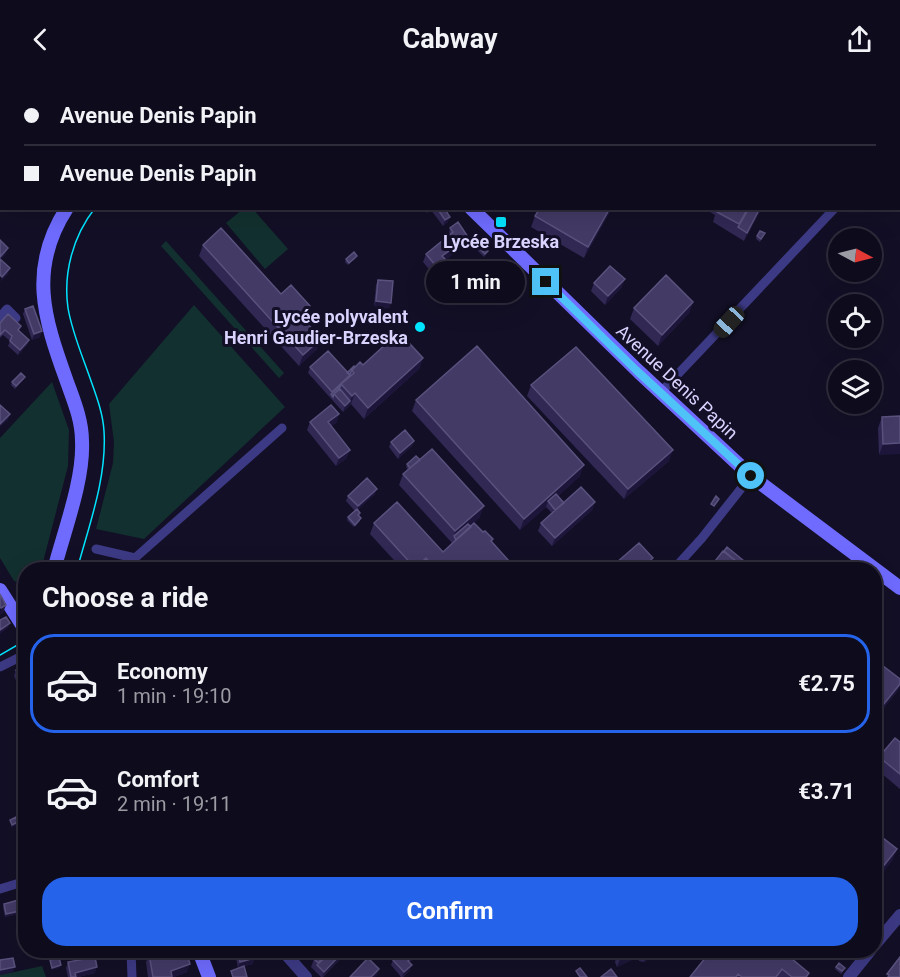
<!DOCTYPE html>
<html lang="en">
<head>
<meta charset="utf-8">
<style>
  body { margin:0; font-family:Roboto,sans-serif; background:#171425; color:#f1f3f6; height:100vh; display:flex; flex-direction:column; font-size:22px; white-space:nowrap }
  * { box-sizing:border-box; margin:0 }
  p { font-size:20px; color:#9b9ba3 }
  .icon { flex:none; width:33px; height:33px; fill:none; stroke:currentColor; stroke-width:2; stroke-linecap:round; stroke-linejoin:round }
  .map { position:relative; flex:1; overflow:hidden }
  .side { position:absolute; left:18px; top:484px; width:864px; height:396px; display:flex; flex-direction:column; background:#0e0b1c; border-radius:24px; box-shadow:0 6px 24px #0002,0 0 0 2px #2e2b3b }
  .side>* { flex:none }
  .hud { position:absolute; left:0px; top:0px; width:900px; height:132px; box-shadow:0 6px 24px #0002,0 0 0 2px #2e2b3b; display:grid; align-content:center; height:132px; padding:0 24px; background:#0e0b1c }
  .needle { width:39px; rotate:97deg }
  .tools { position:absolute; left:828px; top:150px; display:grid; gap:12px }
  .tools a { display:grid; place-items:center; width:54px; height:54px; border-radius:50%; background:#0e0b1c; box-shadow:0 6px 24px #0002,0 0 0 2px #2e2b3b; font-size:30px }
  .end { position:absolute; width:27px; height:27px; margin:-14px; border:8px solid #4fc3f7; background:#111; box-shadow:0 0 0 3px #111 }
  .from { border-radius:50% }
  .bubble { position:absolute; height:42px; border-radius:21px; background:#0e0b1c; box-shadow:0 6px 24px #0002,0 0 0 2px #2e2b3b; font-size:20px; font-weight:700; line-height:42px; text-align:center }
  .car { position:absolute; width:18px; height:36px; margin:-18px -9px; border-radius:8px; box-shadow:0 0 4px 2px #0007; background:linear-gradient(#222 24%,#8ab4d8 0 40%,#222 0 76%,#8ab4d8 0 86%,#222 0) }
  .hud b { display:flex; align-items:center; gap:21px; height:57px; font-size:22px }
  .hud b+b { border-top:2px solid #2e2b3b }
  .hud i { width:15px; height:15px; background:#f1f3f6 }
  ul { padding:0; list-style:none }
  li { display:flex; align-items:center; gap:18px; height:99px; margin:0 12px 9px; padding:0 12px; border:3px solid transparent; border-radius:24px }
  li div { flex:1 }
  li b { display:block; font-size:22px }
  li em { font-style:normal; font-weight:700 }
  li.active { border-color:#2563eb }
  li>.icon { width:54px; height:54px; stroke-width:1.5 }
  h2 { padding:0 24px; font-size:27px; line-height:72px }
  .primary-button { display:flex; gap:12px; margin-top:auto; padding:12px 24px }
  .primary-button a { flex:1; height:69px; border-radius:24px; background:#2563eb; color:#fff; font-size:24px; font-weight:700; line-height:69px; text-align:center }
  header { display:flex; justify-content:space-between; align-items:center; height:78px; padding:0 24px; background:#0e0b1c; font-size:27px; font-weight:700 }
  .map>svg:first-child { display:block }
</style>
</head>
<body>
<header><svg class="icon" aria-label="back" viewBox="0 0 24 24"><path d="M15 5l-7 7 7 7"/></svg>Cabway<svg class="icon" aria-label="share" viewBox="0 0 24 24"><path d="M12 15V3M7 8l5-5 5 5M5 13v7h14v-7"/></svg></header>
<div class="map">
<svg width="900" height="899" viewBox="0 0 900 899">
  <rect width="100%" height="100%" fill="#130f26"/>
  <path fill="#12302f" d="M243 131H253L288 171 265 191 226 145Z
    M166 163 284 295 279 300 161 168Z
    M194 227 285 329 144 461 96 451 113 385 114 364 109 326Z
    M52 304 69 352 68 388 41 492H26L25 506 14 503 0 480V360Z
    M42 888 46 899H0V897Z"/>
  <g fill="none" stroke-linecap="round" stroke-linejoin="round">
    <path stroke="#3d3a85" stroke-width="9" d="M859 0 861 2
      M898 23 900 24
      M898 64 900 62
      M0 239 7 231 16 240
      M661 314 835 130
      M96 471 135 480 282 350
      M122 492 135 480
      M673 492 702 460 751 398
      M0 589 26 576
      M0 811 26 803
      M131 873 132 899"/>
    <path stroke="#3d3a85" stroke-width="12" d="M874 868 900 837
      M283 873 306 899
      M849 899 870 873"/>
    <path stroke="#6f6bff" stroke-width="14" d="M338 0 339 2
      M163 2 164 0
      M471 130 639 294 751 398 900 510
      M54 492C64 453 84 402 82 363 82 341 73 321 66 301 44 240 28 190 67 130
      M0 512 26 553
      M199 873 209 899"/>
    <path stroke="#00e5ff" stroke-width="1.5" d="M199 2 200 0
      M77 492C89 447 107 400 104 353 103 335 96 317 90 300 82 277 72 254 68 230 63 195 73 158 95 130
      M0 577 26 562"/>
  </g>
  <path fill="#312854" d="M503 0H514L513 2H505Z
    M646 0H671L670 2H645Z
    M725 0H747L746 2H728Z
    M444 130 448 144 443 148 431 132 427 135 424 131Z
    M612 130 584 180 531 149 535 138Z
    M703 130H762L744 163 713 144 715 137Z
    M450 150 468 159 465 167 444 183 442 189 433 196 423 184 426 176 448 159Z
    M765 155 760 164 756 161 757 158Z
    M203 167 281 216 310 228 306 238 303 241 317 271 299 288 199 178Z
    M476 167 488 173 484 179 475 170Z
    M356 180 348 187 345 184 346 181Z
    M378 202 391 225 389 230 374 228 376 207Z
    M594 205 622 209 605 227 591 213Z
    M693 224 689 235 658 268 630 241 634 230Z
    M25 231 40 259 32 262 23 236Z
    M0 245 19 253 29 262 27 267 18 277 8 268 10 263 3 257 0 260Z
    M423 280 419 291 364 341 351 326 343 334 308 295 310 289 347 295 355 289 363 287Z
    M24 301 15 311 11 307 12 304Z
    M531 307 669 383 624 421 527 318Z
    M416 322 580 398 558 418 564 425 595 424 592 432 552 468 538 453 541 445 552 435 546 429 520 452 412 333Z
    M339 336 336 345 331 348 347 380 336 388 307 352 310 344Z
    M900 338 879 377 878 350 882 339Z
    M414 363 412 368 398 381 389 369 391 364Z
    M407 386 480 439 470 448 492 464 517 492H424L422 490 420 492H403L370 456 374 445 443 474 452 465 399 407 403 396 408 392 406 389Z
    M375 416 357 432 360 443 354 449 347 442 348 439 355 433 346 423 348 418Z
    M874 581 900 606 899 611 876 640 874 638Z
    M26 587V613L22 615 14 598 16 592Z
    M900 664V711L875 690 879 679Z
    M26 744V760L22 752Z
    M26 813V833H25L26 847 22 848 19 836 5 839 3 829 4 826 21 821 23 814Z
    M149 873H186L187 894 174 899H148L146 884 150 876Z
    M237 873H253V886L238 890 236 880 238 876Z
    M317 873H348L323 899H321L311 889 314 881 319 875Z
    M615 873H657L656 876 644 884 639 883 638 879 617 889 615 884 617 877Z
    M695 873H799L798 877 794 882 808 899H690L703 882 694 875Z
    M413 881 410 884V892L403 899H401L391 887 393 882Z
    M68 884 95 895 78 899H68L66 890Z
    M836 889 844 892 841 896 835 891Z"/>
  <path fill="#1d163a" d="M610 130H612L584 180 588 169Z
    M760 130H762L744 163 747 155Z
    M450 139 448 144 443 148 445 142Z
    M468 159 465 167 444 183 442 189 433 196 436 188 442 178Z
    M8 170 6 176 0 182V179Z
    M10 190 8 196 0 204 2 199Z
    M625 201 622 209 605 227 608 218Z
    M376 223 391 225 389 230 374 228Z
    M693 224 689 235 658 268 662 257Z
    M310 228 306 238 296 248 300 237Z
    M42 253 40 259 32 262 34 256Z
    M321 261 317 271 299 288 303 277Z
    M29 262 27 267 18 277 20 272Z
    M423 280 419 291 364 341 368 330Z
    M355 315 351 326 343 334 345 328 350 323 352 318Z
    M10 336 8 342 0 349V346Z
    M339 336 336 345 325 353 328 344Z
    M414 363 412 368 398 381 400 375Z
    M900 365V376L879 377 883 366Z
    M350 372 347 380 336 388 339 380Z
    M673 372 669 383 624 421 628 411Z
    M584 387 580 398 550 425 548 423 546 429 520 452 524 441Z
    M377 411 375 416 356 434 358 428Z
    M595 424 592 432 552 468 555 460Z
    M484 428 480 439 455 461 454 458 455 453Z
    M426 480 422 490 420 492H414L415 490Z
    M653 480 650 489 646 492H638Z
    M6 527 3 535 0 537 1 530Z
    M10 545 8 550 0 556V552Z
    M900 606 899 611 876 640 879 632Z
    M18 744 17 747 11 750 12 747Z
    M897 771 893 782 874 806V800Z
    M20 833 19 836 5 839 6 836Z
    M344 873H348L322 899 324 894Z
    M635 873H640L638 879 617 889 620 881Z
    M651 873H657L656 876 644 884 647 875Z
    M796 873H799L798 877 787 891 791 880Z
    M415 876 413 881 406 888 408 883Z
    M255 880 253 886 238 890 240 884Z
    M190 886 187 894 174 899H169L171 893Z
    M61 887 60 890 51 892 52 890Z
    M412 887 410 892 402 899 404 894Z
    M15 889 13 894 0 897V892Z
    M97 889 95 895 78 899H74L75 895Z
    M379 891 377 897 375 899H371Z"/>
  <path fill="#433a66" stroke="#5a527e" stroke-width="1.5" d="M393 0H447L446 2H395Z
    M462 0H496V2H461Z
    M686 0H707L706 2H685Z
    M754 0H774V2H753Z
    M816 0H823L826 2H815Z
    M437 130H444L450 139 445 142Z
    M540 130H610L588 169 535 138Z
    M718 130H748L739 146 717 134Z
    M749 130H760L747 155 738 149Z
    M458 144 468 159 442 178 445 181 436 188 426 176 453 154 450 150Z
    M221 150 281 216 291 207 310 228 300 237 321 261 303 277 203 167Z
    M760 153 765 155 761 161 757 158Z
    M0 162 8 170 0 179Z
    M479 164 488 173 485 176 476 167Z
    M354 174 357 178 349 185 346 181Z
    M0 181 10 190 2 199 0 197Z
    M610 188 625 201 608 218 594 205Z
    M666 197 693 224 662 257 634 230Z
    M378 202 393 203 391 225 376 223Z
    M33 228 42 253 34 256 25 231Z
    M8 236 21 248 18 252 29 262 20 272 10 263 12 258 5 252 0 257V245Z
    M399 254 423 280 368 330 355 315 352 318 341 306 354 295 352 292 360 284 363 287Z
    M477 268 584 387 524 441 416 322Z
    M576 269 673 372 628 411 531 307Z
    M328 273 350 297 332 314 310 289Z
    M354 288 355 289 352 292 349 299 350 297 347 295Z
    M21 295 25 299 16 308 12 304Z
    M341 307 339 311 334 316 333 319 331 316Z
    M340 311 350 323 345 328 334 316Z
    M0 327 10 336 0 346Z
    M331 327 339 336 328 344 350 372 339 380 310 344Z
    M900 338V365L883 366 882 339Z
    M405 352 414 363 400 375 391 364Z
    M432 371 484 428 455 453 403 396Z
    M416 378 420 382 410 390 407 386Z
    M367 400 377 411 358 428 348 418Z
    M581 409 595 424 555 460 541 445Z
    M556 416 564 425 555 432 548 423Z
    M716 418 719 421 714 428 711 426Z
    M397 424 443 474 474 445 483 454 485 453 493 461 491 463 517 492H437L426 480 415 490 374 445Z
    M357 431 360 435 358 437 361 440 355 447 348 439Z
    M468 446 471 449 456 462 454 458Z
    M639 465 653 480 638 492H608Z
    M727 469 755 492H747L724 473Z
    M723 473 747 492H708Z
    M0 516 6 527 1 530 0 529Z
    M6 539 10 545 0 552V542Z
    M874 581 900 601V606L879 632 874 628Z
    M26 587V609H24L16 592Z
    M895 660 900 664V696L879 679Z
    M16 739 18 744 12 747 10 742Z
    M874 753 897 771 874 800Z
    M26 813V826L23 814Z
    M22 821 26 836V844L23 845 20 833 6 836 4 826Z
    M163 873H186L190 886 171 893 172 899H153L149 876Z
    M240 873H253L255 880 240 884 238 875 241 874Z
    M321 873H330L318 885 314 881Z
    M332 873H344L324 894 317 887Z
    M402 873H413L415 876 408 883 412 887 404 894 393 882Z
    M623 873H635L620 881 618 876Z
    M642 873H651L647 875 642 874Z
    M709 873H796L791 880 809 895 806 899H792L782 891 776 899H742L738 896 736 899H690L710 874Z
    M95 879 97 889 75 895 76 899H71L68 884Z
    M900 879V899H888L889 897 887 896Z
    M13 880 15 889 0 892V882Z
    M59 880 61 887 52 890 50 882Z
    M368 880 379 891 371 899H350Z
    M839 885 845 890 842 893 836 889Z
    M244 888 247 899H233L231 893Z
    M580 890 587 899H580L576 893Z
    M611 891 617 899H601Z"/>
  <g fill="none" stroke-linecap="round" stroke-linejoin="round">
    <path stroke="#4fc3f7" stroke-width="8" d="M546 204 636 292 751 398"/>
  </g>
  <g fill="#00e5ff" stroke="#130f26" stroke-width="2">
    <rect x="495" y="138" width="12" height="12" rx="3"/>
    <circle cx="420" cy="249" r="6"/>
  </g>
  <g text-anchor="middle" stroke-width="6" stroke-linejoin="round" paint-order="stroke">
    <g font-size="18" font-weight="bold" fill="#d9d4ff" stroke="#130f26">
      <text x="501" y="170">Lycée Brzeska</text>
      <text x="408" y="245" text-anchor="end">Lycée polyvalent<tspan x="408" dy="21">Henri Gaudier-Brzeska</tspan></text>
    </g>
    <g font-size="18" fill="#d9d4ff" stroke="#130f26">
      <text transform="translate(677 304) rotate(43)" y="6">Avenue Denis Papin</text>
    </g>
  </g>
</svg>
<div class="tools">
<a><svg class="needle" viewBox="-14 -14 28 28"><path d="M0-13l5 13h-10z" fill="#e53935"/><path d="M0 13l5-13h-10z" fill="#9b9ba3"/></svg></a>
<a><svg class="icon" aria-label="locate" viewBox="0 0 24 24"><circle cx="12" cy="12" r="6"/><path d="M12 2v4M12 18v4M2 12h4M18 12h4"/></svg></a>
<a><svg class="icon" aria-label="layers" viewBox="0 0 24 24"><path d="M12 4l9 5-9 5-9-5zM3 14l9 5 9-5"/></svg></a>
</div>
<i class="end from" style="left:751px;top:398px"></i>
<i class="end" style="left:546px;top:204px"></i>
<div class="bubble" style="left:426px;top:183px;width:99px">1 min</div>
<i class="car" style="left:729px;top:244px;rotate:223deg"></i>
<div class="hud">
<b><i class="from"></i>Avenue Denis Papin</b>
<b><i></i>Avenue Denis Papin</b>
</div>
<section class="side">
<h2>Choose a ride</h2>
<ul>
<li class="active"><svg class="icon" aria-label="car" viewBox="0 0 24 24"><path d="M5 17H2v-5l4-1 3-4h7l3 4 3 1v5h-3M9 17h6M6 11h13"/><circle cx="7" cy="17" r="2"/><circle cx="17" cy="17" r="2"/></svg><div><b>Economy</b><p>1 min · 19:10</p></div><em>€2.75</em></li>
<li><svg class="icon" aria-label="car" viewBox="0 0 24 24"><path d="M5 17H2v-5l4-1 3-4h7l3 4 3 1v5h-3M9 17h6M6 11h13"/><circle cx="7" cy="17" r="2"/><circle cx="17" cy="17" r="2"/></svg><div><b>Comfort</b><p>2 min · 19:11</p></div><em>€3.71</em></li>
</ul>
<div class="primary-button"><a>Confirm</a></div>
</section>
</div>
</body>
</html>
